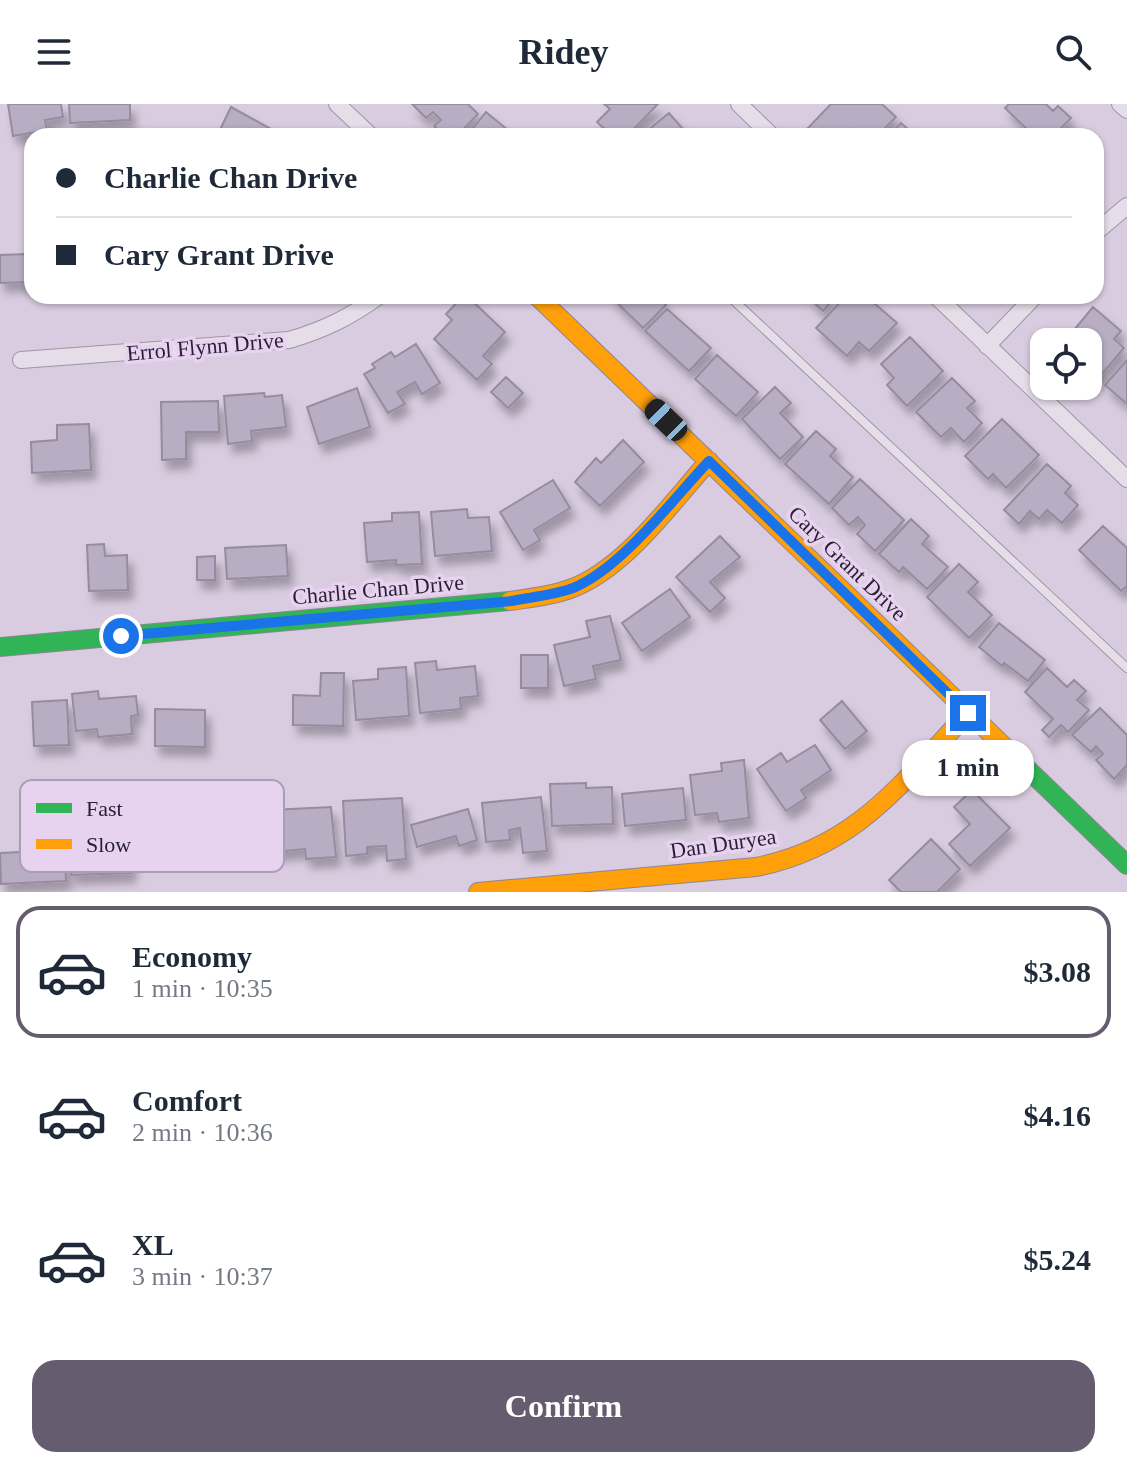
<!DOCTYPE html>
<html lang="en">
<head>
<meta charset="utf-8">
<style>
  body { margin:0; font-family:"Times New Roman",serif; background:#f2f2f3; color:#1f2937; height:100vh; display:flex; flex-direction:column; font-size:30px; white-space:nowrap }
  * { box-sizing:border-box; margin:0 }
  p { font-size:26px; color:#747a83 }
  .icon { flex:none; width:44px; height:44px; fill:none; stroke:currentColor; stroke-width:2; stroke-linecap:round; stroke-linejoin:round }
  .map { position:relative; height:788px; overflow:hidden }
  .drawer { display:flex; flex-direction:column; background:#fff; flex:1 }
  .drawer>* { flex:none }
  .hud { position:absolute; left:24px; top:24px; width:1080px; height:176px; border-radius:24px; box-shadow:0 2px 6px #0004; display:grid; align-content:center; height:176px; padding:0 32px; background:#fff }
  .buttons { position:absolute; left:1030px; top:224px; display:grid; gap:16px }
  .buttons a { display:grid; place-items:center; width:72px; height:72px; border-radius:16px; background:#fff; box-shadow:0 2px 6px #0004; font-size:40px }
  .end { position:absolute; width:36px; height:36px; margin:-18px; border:10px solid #1a73e8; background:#fff; box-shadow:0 0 0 4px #fff }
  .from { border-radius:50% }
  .bubble { position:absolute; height:56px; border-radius:24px; background:#fff; box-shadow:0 2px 6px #0004; font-size:26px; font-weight:700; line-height:56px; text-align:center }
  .car { position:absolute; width:24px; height:48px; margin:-24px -12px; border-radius:10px; box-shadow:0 0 6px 2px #0007; background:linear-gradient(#222 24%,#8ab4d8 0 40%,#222 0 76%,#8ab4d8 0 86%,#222 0) }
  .hud b { display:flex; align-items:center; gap:28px; height:76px; font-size:30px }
  .hud b+b { border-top:2px solid #e0e1e3 }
  .hud i { width:20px; height:20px; background:#1f2937 }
  ul { padding:14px 0 0; list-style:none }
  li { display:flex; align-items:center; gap:24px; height:132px; margin:0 16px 12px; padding:0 16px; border:4px solid transparent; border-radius:24px }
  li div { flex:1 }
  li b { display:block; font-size:30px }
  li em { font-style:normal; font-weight:700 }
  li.selected { border-color:#655c6f }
  li>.icon { width:72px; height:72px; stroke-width:1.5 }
  .cta { display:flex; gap:16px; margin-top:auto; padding:16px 32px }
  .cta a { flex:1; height:92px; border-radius:24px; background:#655c6f; color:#fff; font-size:32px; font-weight:700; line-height:92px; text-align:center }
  header { display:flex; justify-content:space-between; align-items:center; height:104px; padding:0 32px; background:#fff; font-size:36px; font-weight:700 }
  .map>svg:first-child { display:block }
</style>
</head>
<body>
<header><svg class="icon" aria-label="menu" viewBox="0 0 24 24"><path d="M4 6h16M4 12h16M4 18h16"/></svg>Ridey<svg class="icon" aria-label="search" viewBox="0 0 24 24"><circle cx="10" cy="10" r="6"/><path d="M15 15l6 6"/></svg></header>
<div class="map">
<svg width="1127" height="788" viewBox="0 0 1127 788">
  <defs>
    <filter id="shadow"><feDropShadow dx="5" dy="9" stdDeviation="4" flood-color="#0004"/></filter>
  </defs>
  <rect width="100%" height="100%" fill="#d9cce0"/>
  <path fill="#b8adc3" stroke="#958c9f" stroke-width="2" filter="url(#shadow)" d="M8 0H61L63 13 45 16 47 26 13 32Z
    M69 0H130V16L70 19Z
    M412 0H468L478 10 457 32H445L434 22 441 16 433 8 426 14Z
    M604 0H658L627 32H612L597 18 610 5Z
    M831 0H882L896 13 877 32H862L855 25 849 32 839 29 836 32H812L806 26Z
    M1009 0H1046L1053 7 1058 2 1071 14 1053 32H1034L1005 4Z
    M231 3 273 26 269 32H217Z
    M486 8 515 32H467Z
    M669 9 689 32H641Z
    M901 19 916 32H889Z
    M27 150V178L0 179V151Z
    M463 192H467L505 228 483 252 492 260 477 276 434 235 452 216 446 210Z
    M610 192H657L666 201 643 224Z
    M807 192H836L823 207Z
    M846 192H866L897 219 869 247 859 238 847 252 816 224Z
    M1093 203 1121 227 1114 235 1124 244 1095 278 1088 272V238H1064Z
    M667 205 711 244 689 267 645 227Z
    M910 233 943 267 907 302 887 281 894 274 881 260Z
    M416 240 440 279 422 290 415 278 397 288 405 300 388 309 364 270 375 264 372 260 391 248 395 253Z
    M717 251 758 288 736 312 695 275Z
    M1127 256V300L1105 281Z
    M506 273 523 289 508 304 491 288Z
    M952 274 975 297 967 304 982 319 964 338 951 324 941 333 916 308Z
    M775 283 791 299 780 309 803 333 780 355 742 315Z
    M357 284 370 323 319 340 307 303Z
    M264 289 265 293 282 291 286 323 251 327 252 337 228 340 224 292Z
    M218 297 219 328H186V355L162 356 161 298Z
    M1002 315 1039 351 1006 384 993 370 988 375 965 352Z
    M89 320 91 366 32 369 31 338 57 336V321Z
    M816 327 836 345 830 352 853 373 829 400 785 360Z
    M623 336 644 358 600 402 575 378 596 354 601 359Z
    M1047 360 1071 382 1065 389 1078 401 1062 419 1047 406 1039 415 1030 407 1019 420 1004 406Z
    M860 375 904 416 875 447 857 430 865 421 858 413 849 421 832 404Z
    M553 376 570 404 534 426 540 436 523 446 500 408Z
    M467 405 468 414 489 413 492 447 435 452 431 408Z
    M419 408 422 460 396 461V456L367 458 364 419 392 417V409Z
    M911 415 929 432 922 440 948 463 927 485 903 463 899 468 879 450Z
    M1103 422 1127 444V482L1121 487 1079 446Z
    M720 432 740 453 710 478 725 494 710 508 676 473Z
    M104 440 105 452 127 451 128 486 89 487 87 441Z
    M286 441 288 472 227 475 225 444Z
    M215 452V476H197V453Z
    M959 460 978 478 968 488 992 511 969 534 927 493Z
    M670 485 690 513 642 547 622 519Z
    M610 512 621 556 593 562 596 575 564 582 554 541 590 533 586 517Z
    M999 519 1045 556 1028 577 1004 559 1002 562 979 543Z
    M521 551H548V584H521Z
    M436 557 437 566 475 562 478 592 460 594 461 605 420 609 415 559Z
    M406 563 409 612 356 616 353 577 378 575V565Z
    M1047 564 1067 583 1074 576 1086 587 1077 596 1089 606 1068 628 1061 621 1049 633 1042 626 1053 615 1025 588Z
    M321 569H344L343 622 293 621V591L320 592Z
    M98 587 99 595 136 592 138 611 131 612 132 630 98 633 97 625 76 627 72 590Z
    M67 596 69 641 34 642 32 598Z
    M842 597 867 627 845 645 820 616Z
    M1100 604 1127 631V661L1114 675 1096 656 1103 650 1096 642 1091 648 1072 631Z
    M155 605 205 606V643L155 642Z
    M815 641 831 666 801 686 806 694 786 707 757 665 781 649 787 658Z
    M744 656 749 714 719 718 717 709 695 711 690 671 722 667 721 659Z
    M586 679V684L612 683 613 720 552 722 550 680Z
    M683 684 686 716 625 722 622 690Z
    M972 686 1010 724 970 762 949 740 970 720 954 703Z
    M541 693 547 747 523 749 520 724 509 726 510 736 486 738 482 699Z
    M402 694 406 755 387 757 386 742 367 743V750L346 752 343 697Z
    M331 703 336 753 306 755 305 745 275 748 271 706Z
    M468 705 477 736 459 742 456 732 417 743 411 721Z
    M129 720 131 769 71 771 69 722Z
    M52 730 53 743H65L66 777 1 780 0 749 21 748 20 732Z
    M931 735 960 765 937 788H901L889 776Z"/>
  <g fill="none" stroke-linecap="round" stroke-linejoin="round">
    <defs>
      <path id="lane" d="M729 192 1127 564"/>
      <path id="street" d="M337 0 371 32
        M739 0 772 32
        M1120 0 1127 6
        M1096 128 1127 102
        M936 192 1127 375
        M987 242 1035 192
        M21 256 289 236C324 226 350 213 379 192"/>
      <path id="fast" d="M0 543 510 497
        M1014 652 1127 761"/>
      <path id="slow" d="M537 192 1014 652
        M510 497C530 494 551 492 570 485 625 465 671 399 709 357
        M478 788 756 763C857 743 901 679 968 609"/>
    </defs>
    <use href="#lane" stroke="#9e95a5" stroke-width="10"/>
    <use href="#street" stroke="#9e95a5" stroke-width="18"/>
    <use href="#fast" stroke="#8e8595" stroke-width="20"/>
    <use href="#slow" stroke="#8e8595" stroke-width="20"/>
    <use href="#lane" stroke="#e5dde8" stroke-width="8"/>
    <use href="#street" stroke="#e5dde8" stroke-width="16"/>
    <use href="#fast" stroke="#30b455" stroke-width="18"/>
    <use href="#slow" stroke="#ff9f0a" stroke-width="18"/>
  </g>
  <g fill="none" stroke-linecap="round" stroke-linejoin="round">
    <path stroke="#1a73e8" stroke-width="10" d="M121 532 512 497C532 493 554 491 573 484 621 465 673 395 709 357L968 609"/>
  </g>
  <g text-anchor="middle" stroke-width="7" stroke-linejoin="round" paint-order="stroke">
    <g font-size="22" fill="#271f32" stroke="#e7d2f0">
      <text transform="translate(205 242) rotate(-5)" y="8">Errol Flynn Drive</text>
      <text transform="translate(848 459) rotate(44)" y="8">Cary Grant Drive</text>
      <text transform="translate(378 485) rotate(-5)" y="8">Charlie Chan Drive</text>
      <text transform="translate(723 739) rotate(-8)" y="8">Dan Duryea</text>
    </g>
  </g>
  <rect x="20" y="676" width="264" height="92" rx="12" fill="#e7d2f0" stroke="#ad9cb7" stroke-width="2"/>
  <rect x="36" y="699" width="36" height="10" fill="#30b455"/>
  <rect x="36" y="735" width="36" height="10" fill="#ff9f0a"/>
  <g font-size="22" fill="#271f32">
    <text x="86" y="712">Fast</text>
    <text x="86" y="748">Slow</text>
  </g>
</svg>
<div class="buttons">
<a><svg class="icon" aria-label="locate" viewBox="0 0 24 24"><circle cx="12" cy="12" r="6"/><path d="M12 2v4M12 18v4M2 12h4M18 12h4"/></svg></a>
</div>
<i class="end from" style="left:121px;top:532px"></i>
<i class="end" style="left:968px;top:609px"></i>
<div class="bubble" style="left:902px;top:636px;width:132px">1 min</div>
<i class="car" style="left:666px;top:316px;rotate:314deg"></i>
<div class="hud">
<b><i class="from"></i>Charlie Chan Drive</b>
<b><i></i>Cary Grant Drive</b>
</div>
</div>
<section class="drawer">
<ul>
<li class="selected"><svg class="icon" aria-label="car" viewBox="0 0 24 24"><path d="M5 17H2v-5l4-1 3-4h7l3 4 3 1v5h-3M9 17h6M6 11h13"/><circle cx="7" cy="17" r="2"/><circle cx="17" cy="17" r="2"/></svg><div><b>Economy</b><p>1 min · 10:35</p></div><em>$3.08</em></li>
<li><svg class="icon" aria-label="car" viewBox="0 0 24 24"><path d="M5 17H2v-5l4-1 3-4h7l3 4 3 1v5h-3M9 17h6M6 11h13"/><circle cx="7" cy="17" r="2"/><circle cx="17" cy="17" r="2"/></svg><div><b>Comfort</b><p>2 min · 10:36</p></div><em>$4.16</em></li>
<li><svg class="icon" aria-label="car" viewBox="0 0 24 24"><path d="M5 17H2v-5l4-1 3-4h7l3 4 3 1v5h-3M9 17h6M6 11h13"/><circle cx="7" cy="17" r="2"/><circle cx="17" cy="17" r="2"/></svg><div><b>XL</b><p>3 min · 10:37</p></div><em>$5.24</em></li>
</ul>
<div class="cta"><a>Confirm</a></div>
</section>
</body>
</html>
